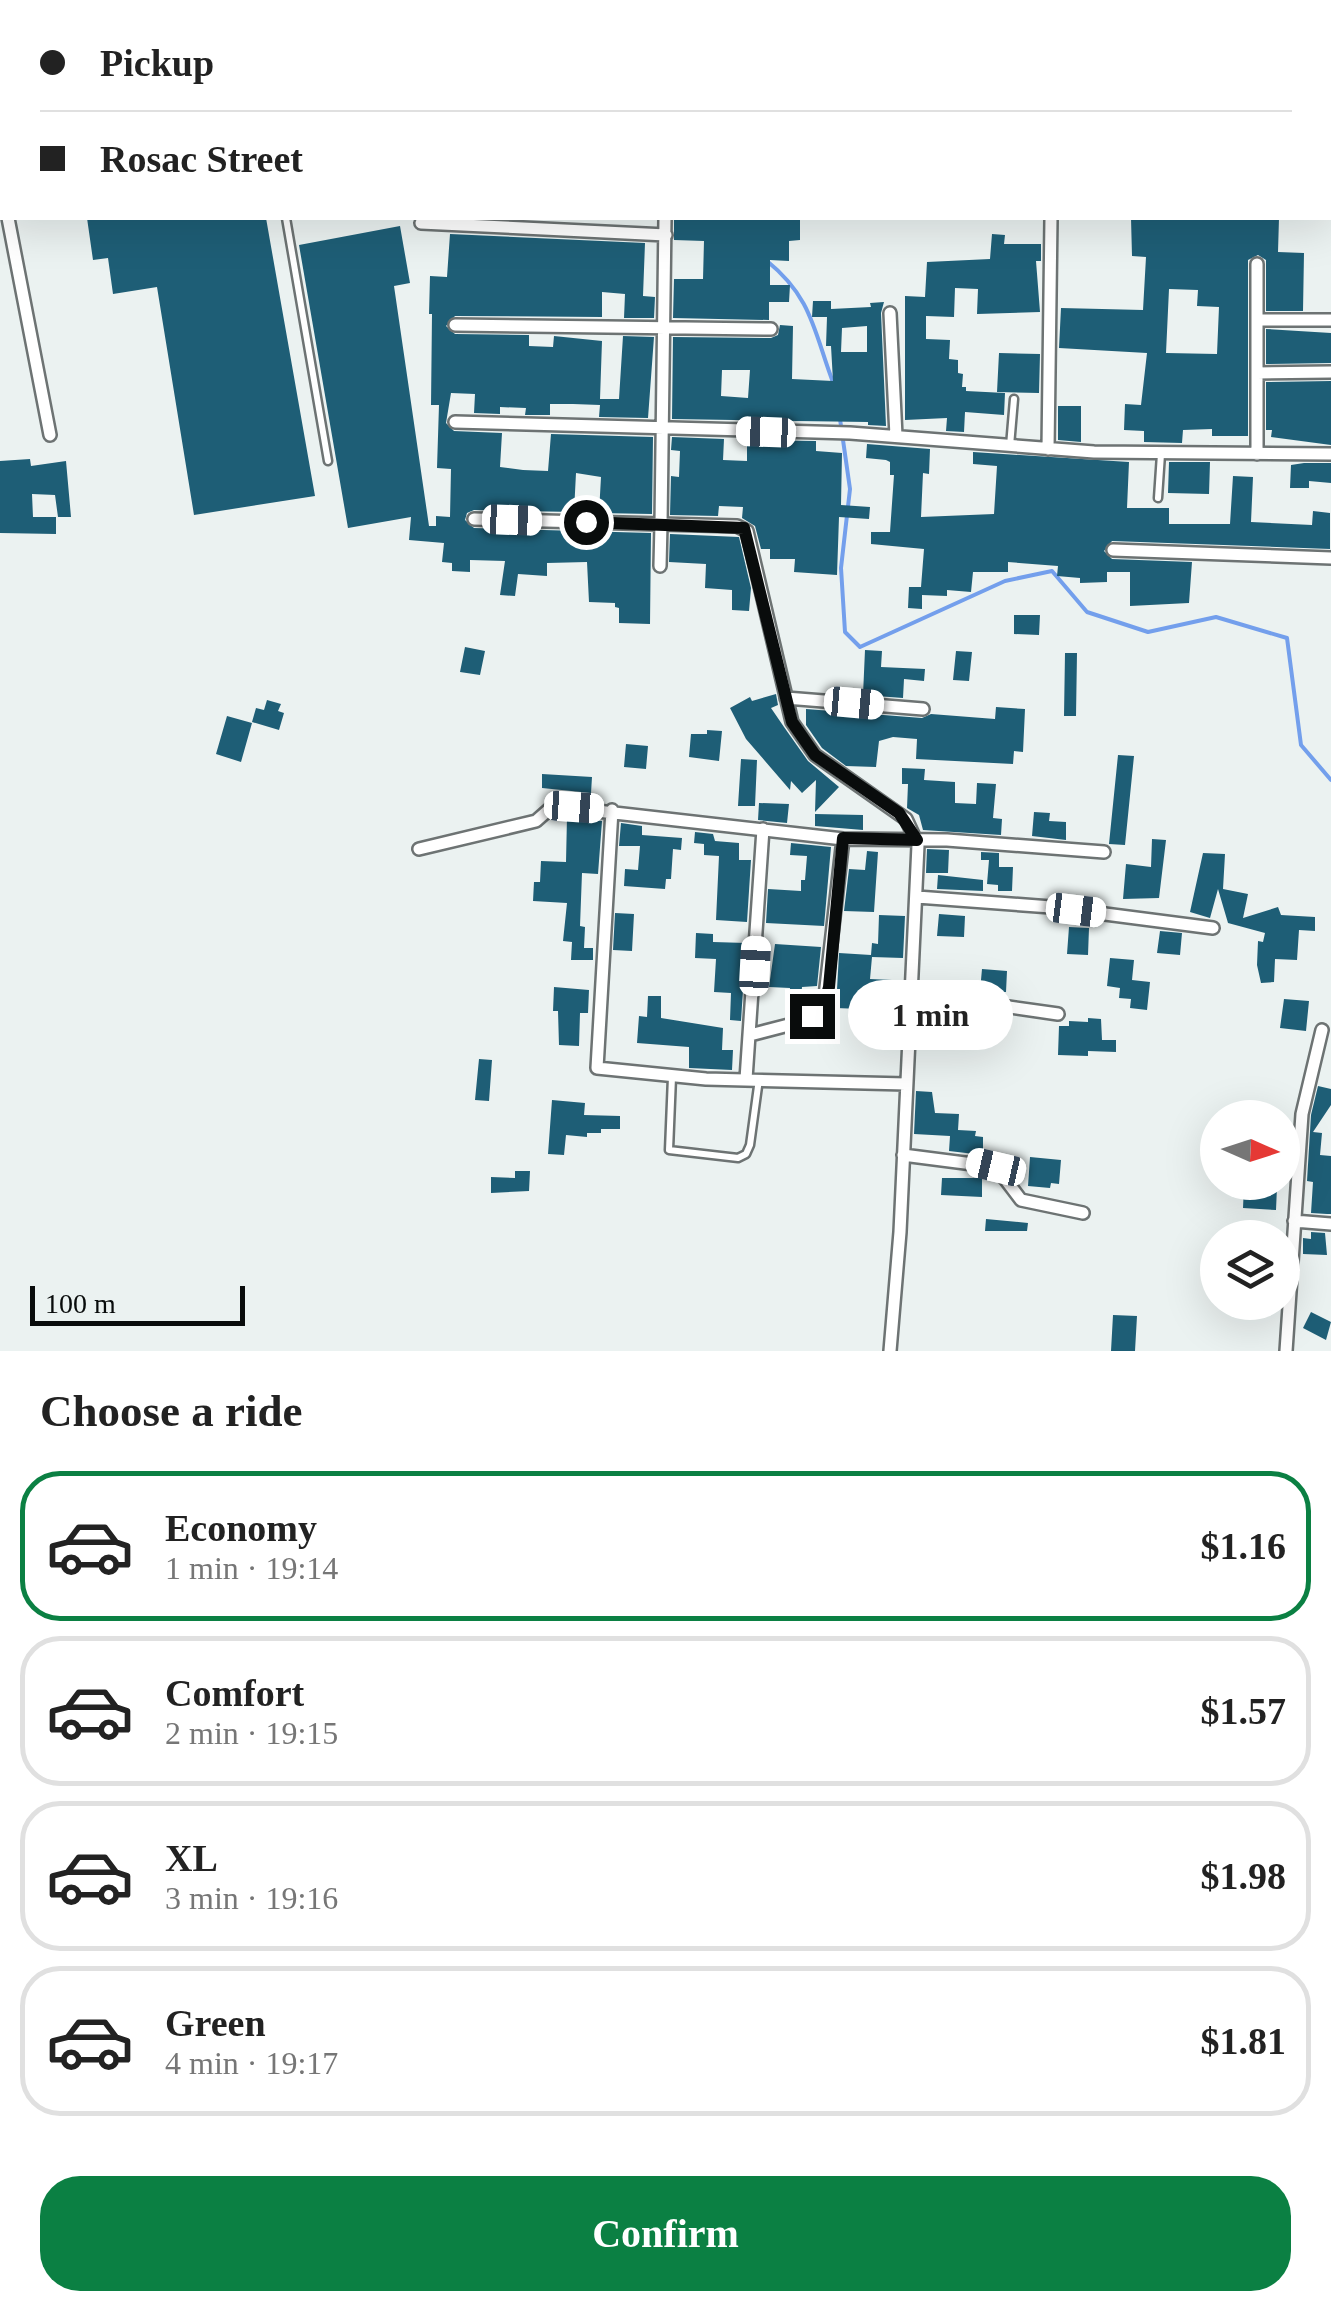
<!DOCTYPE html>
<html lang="en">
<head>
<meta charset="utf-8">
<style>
  body { margin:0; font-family:"Times New Roman",serif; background:#f6f6f6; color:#222; height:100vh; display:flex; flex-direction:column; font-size:38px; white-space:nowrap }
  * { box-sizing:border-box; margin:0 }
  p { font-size:32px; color:#767676 }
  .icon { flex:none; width:55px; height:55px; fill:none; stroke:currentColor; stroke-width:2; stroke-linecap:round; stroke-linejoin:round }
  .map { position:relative; height:1351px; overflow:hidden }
  .drawer { display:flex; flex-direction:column; background:#fff; flex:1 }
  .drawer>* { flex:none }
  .top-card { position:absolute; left:0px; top:0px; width:1332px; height:220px; box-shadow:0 10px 40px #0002; display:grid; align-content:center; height:220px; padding:0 40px; background:#fff }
  .needle { width:65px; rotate:93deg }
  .fabs { position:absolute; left:1200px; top:1100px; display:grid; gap:20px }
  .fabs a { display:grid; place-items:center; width:100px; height:100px; border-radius:50%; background:#fff; box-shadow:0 10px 40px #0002; font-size:50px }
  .scale { position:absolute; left:30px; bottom:25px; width:215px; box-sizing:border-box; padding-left:10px; border:5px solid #090c0c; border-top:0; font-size:28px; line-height:35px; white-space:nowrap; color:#090c0c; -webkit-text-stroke:8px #ebf2f1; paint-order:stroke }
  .end { position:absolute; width:45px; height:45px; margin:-22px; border:12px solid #090c0c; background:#fff; box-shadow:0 0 0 5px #fff }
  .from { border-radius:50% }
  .bubble { position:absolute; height:70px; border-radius:35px; background:#fff; box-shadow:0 10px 40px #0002; font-size:32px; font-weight:700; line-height:70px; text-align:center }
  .car { position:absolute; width:30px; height:60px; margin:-30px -15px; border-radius:12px; box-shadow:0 0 8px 2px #0007; background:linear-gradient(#fff 24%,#345 0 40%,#fff 0 76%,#345 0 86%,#fff 0) }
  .top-card b { display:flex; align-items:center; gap:35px; height:95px; font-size:38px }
  .top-card b+b { border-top:2px solid #e0e0e0 }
  .top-card i { width:25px; height:25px; background:#222 }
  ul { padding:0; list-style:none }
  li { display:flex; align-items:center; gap:30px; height:150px; margin:0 20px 15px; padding:0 20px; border:5px solid #e0e0e0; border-radius:40px }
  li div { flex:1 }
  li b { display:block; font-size:38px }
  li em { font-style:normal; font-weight:700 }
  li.active { border-color:#0b8043 }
  li>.icon { width:90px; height:90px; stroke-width:1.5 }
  h2 { padding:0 40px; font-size:45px; line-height:120px }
  .cta { display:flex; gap:20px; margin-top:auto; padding:20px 40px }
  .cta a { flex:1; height:115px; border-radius:40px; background:#0b8043; color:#fff; font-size:40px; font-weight:700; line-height:115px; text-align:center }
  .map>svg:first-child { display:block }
</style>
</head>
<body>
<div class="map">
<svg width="1331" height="1351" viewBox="0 0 1331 1351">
  <rect width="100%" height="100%" fill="#ebf2f1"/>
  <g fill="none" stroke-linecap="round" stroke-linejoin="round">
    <path stroke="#739fec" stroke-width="4" d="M995 0 996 2
      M767 261C813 298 814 333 834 385
      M840 419 850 489 841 568 845 632 860 647 1005 581 1052 571 1087 612 1148 632 1216 617 1287 638 1301 745 1331 780"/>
  </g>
  <path fill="#1e5e76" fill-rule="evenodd" d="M87 218H266L315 496 194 515 157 287 113 294 108 258 93 260Z
    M674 218H800V240L789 241V261L770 260V285H790L789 302H769V320L673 318 674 279H703L704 241 674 240Z
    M1131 218H1279L1278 252 1304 253 1303 311H1266V260L1258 255 1248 260V436H1212V429L1183 430 1182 443 1144 442V431L1124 430 1125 404 1141 405 1147 353 1059 348 1061 308 1143 310 1146 257 1132 256ZM1169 289 1198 290 1197 306 1219 307 1217 354 1166 353Z
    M400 226 410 283 394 286 429 526H436V516L450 517 451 469 437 468 439 405H431L432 314H429L430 276 447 277 450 234 645 243 643 296 655 297 654 318H624L625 294 602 292V317L455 316 446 326 455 334 529 335V346L553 347 554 336 602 341 600 399H619L623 336 654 337 648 418 599 417 600 405 573 404H550V415H525L526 408 500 407V414L474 413 475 394 451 393 446 423 454 431 502 433 500 467 523 470 548 471 551 434 653 437 652 514 599 513 601 477 576 473 574 512 474 510 467 513 465 520 474 528 651 533 650 624 619 623V608L615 607V603L589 602 587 562 547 563V576L518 574 515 596 500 595 505 561 470 560V572L452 571V563L442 562 444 543 409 540 411 517 348 528 299 245Z
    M992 234 1005 235 1004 244H1041V261H1036L1040 312 977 314 978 289 955 288 954 317 926 316V339L950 340 949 359 958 360V373L963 374 962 387H966V391L1005 393 1004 415 965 412 964 432 946 431 947 418 905 420V296L925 297 927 262 990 259Z
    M813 301H831V309L871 307 870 303 884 302 881 313 886 426 868 425V422L672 419 673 337 771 338 778 335 780 325 793 326 792 379 833 381 831 346H826L827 317H812ZM867 326V352H841L842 328ZM722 370H750L748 398 721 396Z
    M1266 329 1331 333V363L1266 364Z
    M999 353 1040 354 1039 393 997 392Z
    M1331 381V445L1271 437 1272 430H1266V382Z
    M1058 406H1081V442L1058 440Z
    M672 437 724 439 723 460 747 461V440L816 441V451L842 453 841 505 870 507 869 519 839 517 837 575 794 572 795 559H770V549H761L755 526 742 518 743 507 719 506 718 516 670 515 671 476 679 477 680 451 671 450Z
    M867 444 930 449 929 474 923 473 921 517 994 514 997 466 973 464V452L1129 462 1127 508H1169V524H1230L1233 476 1253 477 1251 522 1312 525 1313 511 1330 513V549L1112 541 1104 551 1112 559 1192 562 1189 603 1130 606V572H1107V582L1080 583V578L1057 576 1058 566 1008 562V572H973L971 592 947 590V596L922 595V609L908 608 909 587H921L924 549 871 544V532H890L894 475H890V462L886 460 866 458Z
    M30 459 31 466 66 461 71 517H58L55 495 32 494 33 517H56V534L0 533V461Z
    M1169 462H1210L1209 494 1168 493Z
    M1304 463H1331V483L1309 481V488H1290L1291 465Z
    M670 534 739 537 751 588 749 611 732 610V590L705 588 706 564 669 562Z
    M1014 615H1040L1039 635 1014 634Z
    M465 647 485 651 480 675 460 672Z
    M865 650 882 651 881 667 925 669 924 681 904 679 903 698 863 695Z
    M956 651 972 652 969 681 953 680Z
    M1065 653H1077L1076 716H1064Z
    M776 694 778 705 771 708 784 727 808 761 839 787 815 812 816 780 802 793 791 781 790 790 746 739 730 708 750 697 752 701Z
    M267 700 281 704 278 711 284 713 279 730 252 722 256 708 264 710Z
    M996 707 1025 709 1023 752 1014 751 1013 764 916 759 917 739 893 737 879 741 876 767 846 766 822 748 806 725V709L922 718 931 714 995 719Z
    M227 716 252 723 241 762 216 754Z
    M707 730 722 731 719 761 689 757 691 734H707Z
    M626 744 648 746 646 769 624 767Z
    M1118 755 1134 756 1125 845 1109 844Z
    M741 759 757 760 755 806H738Z
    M902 768 925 769 924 780 955 782V803L976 804 977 783 996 784 993 818 1002 819 1001 835 923 830 919 815 907 808 908 784H902Z
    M542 774 592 777 591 793 542 788Z
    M759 803 789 804 787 823 758 820Z
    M1034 812 1050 813 1049 821 1066 822V840L1032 836Z
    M815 814 863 815V830L815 826Z
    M567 817 602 821 598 874 582 873 580 926 585 927 584 948H593V960H571L572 942 563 941 567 903 533 901 534 882H540L541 861 566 862Z
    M621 823 642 826V835L682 838 681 850 673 849 671 879H666L665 889 624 886 625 869 638 870 640 846H619Z
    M695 832 713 834 715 841 739 843V860H751L747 922 716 920 719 856 704 855V844L694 843Z
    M1152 839 1166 840 1159 898 1123 899 1126 864 1151 867Z
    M791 843 831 847 824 926 766 923 768 889 801 891V880H805L807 856 790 855Z
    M927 849 949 850 948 873H926Z
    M867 851 878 852 874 912 844 911 849 869 865 870Z
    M981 852 999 853V867H1013L1012 891H998V885L987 884 989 860H981Z
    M1203 853 1225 854 1223 889 1248 894 1243 918 1278 907 1281 915 1315 917V931L1299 930 1297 960 1275 959 1274 982 1261 983 1257 965 1258 941 1263 942 1265 933 1228 923 1218 889 1210 918 1190 912Z
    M938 875 983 880V891L937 889Z
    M615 913 634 914 632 951 613 950Z
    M939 914 965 916 964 937 937 936Z
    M879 915 905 916 903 958 872 957 870 979 892 980 891 999 861 997 860 1009 836 1008 839 953 871 955 872 943 878 944Z
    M1069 927 1089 928 1088 955 1067 954Z
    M1160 931 1182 933 1180 955 1157 953Z
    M696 933 713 934V942L746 943 741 1021 730 1020 731 993 714 992 716 959 695 958Z
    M775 944 821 947 817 986 802 987 800 1012 788 1013 790 988 769 987Z
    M1110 958 1134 960 1132 980 1150 982 1147 1010 1130 1008 1131 999 1119 998 1120 988 1107 986Z
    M982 969 1007 971 1006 992 980 991Z
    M554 987 589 990 588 1013H580L579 1046 559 1045 558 1011H553Z
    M648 996H661V1018L723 1028 722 1050H733L732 1070 689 1068V1047L637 1043 639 1016 647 1017Z
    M1284 999 1309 1001 1306 1031 1280 1028Z
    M1088 1018 1101 1019 1102 1040H1116V1052L1088 1051V1056L1058 1055 1059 1026H1069V1021L1088 1022Z
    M479 1059 492 1060 489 1101 475 1100Z
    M1318 1086 1331 1089V1105L1313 1132 1322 1133 1320 1155 1331 1156V1214H1327L1311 1213 1313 1182 1307 1181 1311 1115Z
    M916 1091 932 1092 935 1113 959 1114 958 1130 976 1131 975 1136 983 1137V1155L949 1151 950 1136 914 1134Z
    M552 1100 585 1103 584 1115 620 1116V1129H601V1133H587V1137L566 1135 564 1155 548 1154Z
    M1030 1157 1061 1160 1059 1184 1051 1183 1050 1188 1028 1186Z
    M515 1171H530L529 1191 491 1193V1177L515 1178Z
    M942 1178H982V1197L941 1195Z
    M1244 1185 1277 1187 1276 1210 1243 1208Z
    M986 1219 1028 1223 1027 1231H985Z
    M1311 1232 1325 1233 1327 1255 1303 1254V1238L1311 1239Z
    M1311 1312 1331 1322 1326 1340 1303 1328Z
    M1113 1315 1137 1316 1135 1351H1111Z"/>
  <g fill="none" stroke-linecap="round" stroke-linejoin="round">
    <defs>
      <path id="service" d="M286 218 328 461
        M1010 446 1014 399
        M1158 498 1161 454
        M672 1077 669 1150 738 1158 746 1154 750 1145 759 1079"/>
      <path id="minor" d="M253 0V2
        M435 0V2
        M453 0V2
        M570 0V2
        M1006 0V2
        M1310 2V0
        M0 73H2
        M0 175 2 187
        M8 218 50 435
        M665 218 661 524 737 526 747 531 792 722 815 755 906 819 918 845 900 1232 890 1351
        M421 223 666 235
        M1257 264V454
        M890 313 896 436
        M1257 320H1331
        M455 325 771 329
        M1257 373 1331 372
        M455 422 850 433 1094 452 1331 454
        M1048 449 1051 218
        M474 519 661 524 660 566
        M1113 550 1331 558
        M786 698 923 709
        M612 810 597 1068 706 1079 906 1084
        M419 849 536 821 553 806 843 839 947 840 1104 852
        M917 897 1051 907 1213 928
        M912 993 1058 1014
        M750 1035 804 1021 824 1005 843 839
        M746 1079 763 829
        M903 1155 996 1167 1021 1200 1083 1213
        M1294 1221 1331 1224
        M1286 1351 1302 1114 1322 1030"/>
      <path id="trunk" d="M1330 63H1331
        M0 159H2"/>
    </defs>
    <use href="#service" stroke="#6d7373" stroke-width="11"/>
    <use href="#minor" stroke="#6d7373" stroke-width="16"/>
    <use href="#trunk" stroke="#6d7373" stroke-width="25"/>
    <use href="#service" stroke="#fff" stroke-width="6"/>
    <use href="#minor" stroke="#fff" stroke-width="11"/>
    <use href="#trunk" stroke="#fff" stroke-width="20"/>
  </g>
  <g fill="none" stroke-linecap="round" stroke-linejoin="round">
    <path stroke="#090c0c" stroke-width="12" d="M586 522 744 528 792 722 815 755 899 813 917 840 843 838 829 987 824 1005 812 1016"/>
  </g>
</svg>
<div class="fabs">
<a><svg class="needle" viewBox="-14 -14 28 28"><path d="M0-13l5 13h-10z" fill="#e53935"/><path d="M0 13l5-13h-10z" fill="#767676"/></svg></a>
<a><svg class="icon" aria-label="layers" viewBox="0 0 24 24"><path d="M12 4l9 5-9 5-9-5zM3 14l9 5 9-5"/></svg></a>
</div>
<div class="scale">100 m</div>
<i class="end from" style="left:586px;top:522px"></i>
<i class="end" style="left:812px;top:1016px"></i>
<div class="bubble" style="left:848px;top:980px;width:165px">1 min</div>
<i class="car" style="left:766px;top:432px;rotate:272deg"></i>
<i class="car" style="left:512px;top:520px;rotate:92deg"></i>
<i class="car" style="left:854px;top:703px;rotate:95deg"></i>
<i class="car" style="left:574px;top:807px;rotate:94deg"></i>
<i class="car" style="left:1076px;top:910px;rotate:97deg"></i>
<i class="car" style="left:755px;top:966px;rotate:3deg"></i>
<i class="car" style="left:996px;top:1167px;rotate:283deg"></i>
<div class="top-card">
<b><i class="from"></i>Pickup</b>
<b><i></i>Rosac Street</b>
</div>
</div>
<section class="drawer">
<h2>Choose a ride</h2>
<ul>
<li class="active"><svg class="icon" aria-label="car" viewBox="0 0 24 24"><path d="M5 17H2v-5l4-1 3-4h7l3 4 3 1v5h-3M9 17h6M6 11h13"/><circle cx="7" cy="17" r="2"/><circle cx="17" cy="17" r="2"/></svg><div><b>Economy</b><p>1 min · 19:14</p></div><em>$1.16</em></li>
<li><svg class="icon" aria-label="car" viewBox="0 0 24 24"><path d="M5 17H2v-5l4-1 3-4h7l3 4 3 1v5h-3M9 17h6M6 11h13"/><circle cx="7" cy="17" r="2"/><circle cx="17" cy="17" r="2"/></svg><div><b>Comfort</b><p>2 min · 19:15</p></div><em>$1.57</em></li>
<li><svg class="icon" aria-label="car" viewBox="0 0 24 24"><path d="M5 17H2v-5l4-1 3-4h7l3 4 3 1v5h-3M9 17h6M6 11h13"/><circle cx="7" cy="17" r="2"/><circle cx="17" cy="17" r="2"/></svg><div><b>XL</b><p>3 min · 19:16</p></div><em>$1.98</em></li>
<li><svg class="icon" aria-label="car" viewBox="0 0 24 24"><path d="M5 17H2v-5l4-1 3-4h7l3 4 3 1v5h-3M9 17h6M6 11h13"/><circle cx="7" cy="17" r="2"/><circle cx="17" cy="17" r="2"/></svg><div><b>Green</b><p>4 min · 19:17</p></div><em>$1.81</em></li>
</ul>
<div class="cta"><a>Confirm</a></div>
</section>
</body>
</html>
